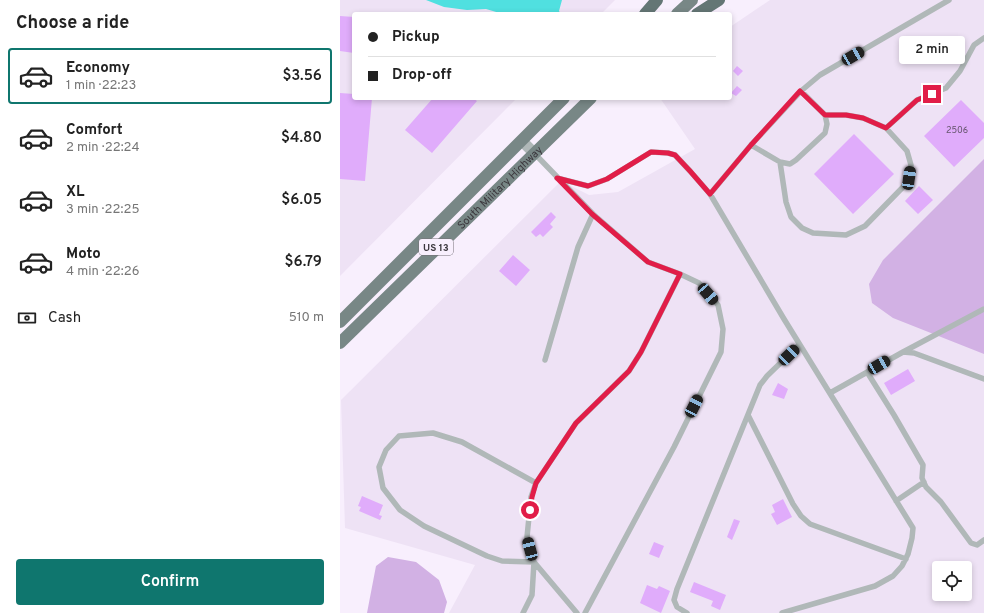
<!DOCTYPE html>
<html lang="en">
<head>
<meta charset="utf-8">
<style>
  body { margin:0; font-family:Overpass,sans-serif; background:#f2f2f2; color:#222; height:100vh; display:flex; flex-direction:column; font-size:15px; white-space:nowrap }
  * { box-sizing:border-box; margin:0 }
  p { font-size:13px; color:#767676 }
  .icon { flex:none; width:22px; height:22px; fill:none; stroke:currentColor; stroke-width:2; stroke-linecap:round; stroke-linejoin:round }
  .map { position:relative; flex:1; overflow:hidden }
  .drawer { display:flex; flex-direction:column; background:#fff; width:340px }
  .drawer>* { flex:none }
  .top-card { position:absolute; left:12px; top:12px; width:380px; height:88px; border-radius:4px; box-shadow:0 2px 6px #0003; display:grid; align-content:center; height:88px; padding:0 16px; background:#fff }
  .tools { position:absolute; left:592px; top:561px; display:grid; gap:8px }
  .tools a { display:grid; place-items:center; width:40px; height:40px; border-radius:4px; background:#fff; box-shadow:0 2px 6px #0003; font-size:20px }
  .end { position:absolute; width:18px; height:18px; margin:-9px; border:5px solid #e11d48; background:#fff; box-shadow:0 0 0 2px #fff }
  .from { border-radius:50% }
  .bubble { position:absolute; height:28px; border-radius:4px; background:#fff; box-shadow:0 2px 6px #0003; font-size:13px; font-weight:600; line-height:28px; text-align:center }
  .car { position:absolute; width:12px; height:24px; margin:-12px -6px; border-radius:5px; box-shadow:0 0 3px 1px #0007; background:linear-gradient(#222 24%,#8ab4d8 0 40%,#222 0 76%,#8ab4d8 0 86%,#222 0) }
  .top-card b { display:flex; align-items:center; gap:14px; height:38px; font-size:15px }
  .top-card b+b { border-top:1px solid #e0e0e0 }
  .top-card i { width:10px; height:10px; background:#222 }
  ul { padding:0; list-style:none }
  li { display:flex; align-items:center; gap:12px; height:56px; margin:0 8px 6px; padding:0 8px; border:2px solid transparent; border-radius:4px }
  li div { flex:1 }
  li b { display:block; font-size:15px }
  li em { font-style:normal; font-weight:600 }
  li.selected { border-color:#0f766e }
  li>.icon { width:36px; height:36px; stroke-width:1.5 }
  h2 { padding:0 16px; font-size:18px; line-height:48px }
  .pay { display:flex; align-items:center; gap:10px; height:44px; padding:0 16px; font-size:15px }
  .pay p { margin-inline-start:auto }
  .primary-button { display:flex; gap:8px; margin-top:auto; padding:8px 16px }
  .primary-button a { flex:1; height:46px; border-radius:4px; background:#0f766e; color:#fff; font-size:16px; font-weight:600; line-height:46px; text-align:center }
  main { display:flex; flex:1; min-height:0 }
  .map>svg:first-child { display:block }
</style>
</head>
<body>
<main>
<section class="drawer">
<h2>Choose a ride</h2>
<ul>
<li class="selected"><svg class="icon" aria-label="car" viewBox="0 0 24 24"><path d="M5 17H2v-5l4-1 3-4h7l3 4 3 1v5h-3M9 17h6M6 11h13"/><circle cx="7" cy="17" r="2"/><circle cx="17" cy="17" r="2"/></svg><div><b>Economy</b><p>1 min · 22:23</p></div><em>$3.56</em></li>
<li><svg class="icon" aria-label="car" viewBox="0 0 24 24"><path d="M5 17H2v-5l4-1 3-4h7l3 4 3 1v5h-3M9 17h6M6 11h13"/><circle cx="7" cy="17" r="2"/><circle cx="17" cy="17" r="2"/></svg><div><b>Comfort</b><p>2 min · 22:24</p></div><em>$4.80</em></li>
<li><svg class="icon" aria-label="car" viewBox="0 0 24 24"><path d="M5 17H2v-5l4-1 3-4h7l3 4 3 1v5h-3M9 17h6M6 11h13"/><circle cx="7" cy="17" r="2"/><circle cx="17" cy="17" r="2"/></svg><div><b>XL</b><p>3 min · 22:25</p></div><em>$6.05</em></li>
<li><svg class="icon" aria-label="car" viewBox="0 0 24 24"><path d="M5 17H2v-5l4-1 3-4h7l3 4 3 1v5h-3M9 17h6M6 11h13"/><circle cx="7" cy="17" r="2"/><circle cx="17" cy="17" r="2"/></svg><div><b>Moto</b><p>4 min · 22:26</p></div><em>$6.79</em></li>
</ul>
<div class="pay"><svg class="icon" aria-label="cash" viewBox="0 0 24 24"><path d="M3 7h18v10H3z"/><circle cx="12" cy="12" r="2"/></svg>Cash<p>510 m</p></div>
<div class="primary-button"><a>Confirm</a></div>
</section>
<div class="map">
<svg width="644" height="613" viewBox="0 0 644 613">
  <rect width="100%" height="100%" fill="#f8effd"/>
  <path fill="#eee2f5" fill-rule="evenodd" d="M0 0H275L261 14H14V98H177L0 276Z
    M430 0H644V613H109L135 565 5 528 1 400 221 181 249 195 278 192 355 149 320 98H390V27ZM599 568H625V594H599Z"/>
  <path fill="#d2b1e4" d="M644 159V354L553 318 532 303 529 284 543 260Z
    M48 557 76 562 99 580 107 602 104 613H27L36 566Z"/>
  <path fill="#50e0e0" d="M86 0H222L219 11 221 14H163L146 9 127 10 104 7Z"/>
  <path fill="#e0acfb" d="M0 16 14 17V53L0 51Z
    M397 66 403 71 398 76 393 71Z
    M397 86 402 90 396 96 391 93Z
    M0 93 14 94V98H32L25 181 0 179Z
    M93 98H133L137 101 92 153 65 130Z
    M621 100 644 123V138L614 167 584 136Z
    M514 134 554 174 513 214 474 174Z
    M579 186 593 200 578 214 565 201Z
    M211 212 216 217 210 224 213 227 203 237 200 234 196 237 191 232Z
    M173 255 190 270 176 286 159 271Z
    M568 369 575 381 551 395 544 383Z
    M438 383 448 389 444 399 432 395Z
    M22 496 43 505 39 515 42 516 40 520 19 511 21 507 18 506Z
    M443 499 452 517 437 525 431 514 435 512 432 505Z
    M394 519 400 521 392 540 387 537Z
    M314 542 324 546 319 558 309 554Z
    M354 582 386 595 380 610 371 606 373 601 350 592Z
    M307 585 317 589 319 586 330 591 321 613 300 603Z"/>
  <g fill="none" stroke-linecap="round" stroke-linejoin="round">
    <path stroke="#b0b8b8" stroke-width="5.5" d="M546 128 577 100 606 88 620 71 634 45 644 38
      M411 145 440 162 450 164 456 160 485 133 487 124 485 115 461 91
      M194 153 253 214 308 262 340 274 359 283 378 305 383 329 381 352 334 447 245 613
      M440 162 446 202 451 217 462 228 473 233 506 235 525 226 564 186 569 178 571 165 567 151 546 128 523 118 506 115H485
      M217 178 248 186 267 179 311 152 328 153 335 155 350 171 370 194 444 319 573 528 572 538 568 554 562 566 553 576 535 586 442 613
      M370 194 411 145 461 91 480 75 609 0
      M563 352 644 309
      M205 360 238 247 253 214
      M527 372 554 415 583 465 582 478 586 487 601 502 631 543 637 545 644 540
      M490 393 563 352 574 353 644 379
      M408 415 453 504 461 516 470 524 566 559
      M556 501 584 482
      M183 613 192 595 194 562 162 561 147 556 84 526 60 510 43 488 39 467 46 450 59 436 93 433 122 442 196 483
      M237 613 194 562 187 537 191 497 196 483 236 423 289 371 301 352 340 274
      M347 613 337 607 334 600 337 589 420 385 427 376 459 345"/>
    <path stroke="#b0b8b8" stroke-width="11" d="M182 141 194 153"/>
    <g stroke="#788786" stroke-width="12">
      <path d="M337 14 352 0"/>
      <path d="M0 322 224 98"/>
      <path id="s1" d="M0 343 251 98"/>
    </g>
    <path stroke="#647675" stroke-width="12" d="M305 14 317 0
      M357 14 379 0"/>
  </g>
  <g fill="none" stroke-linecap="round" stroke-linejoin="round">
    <path stroke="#e11d48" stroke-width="5" d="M190 510 192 497 196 483 236 423 289 371 301 352 340 274 308 262 252 214 217 178 248 186 267 179 311 152 328 153 335 155 350 171 370 194 411 145 460 91 485 115H506L523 118 546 128 577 100 592 94"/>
  </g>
  <g text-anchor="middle" stroke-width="3" stroke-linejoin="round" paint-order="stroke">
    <g font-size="9" fill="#65556d">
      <text x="617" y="133">2506</text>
    </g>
    <rect fill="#f8effd" stroke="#746f77" stroke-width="1" x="79" y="239" width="34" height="16" rx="3"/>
    <g font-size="10" font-weight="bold" fill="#3c383e">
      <text x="96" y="251">US 13</text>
    </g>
    <g font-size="11" fill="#3c383e" stroke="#f8effd">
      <text dy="4" stroke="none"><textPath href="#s1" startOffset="223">South Military Highway</textPath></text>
    </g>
  </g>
</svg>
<div class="tools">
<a><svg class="icon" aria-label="locate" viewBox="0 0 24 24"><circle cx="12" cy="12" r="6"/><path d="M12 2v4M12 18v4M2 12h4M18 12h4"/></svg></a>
</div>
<i class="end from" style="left:190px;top:510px"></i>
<i class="end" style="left:592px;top:94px"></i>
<div class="bubble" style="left:559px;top:36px;width:66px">2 min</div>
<i class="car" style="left:513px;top:56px;rotate:60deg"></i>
<i class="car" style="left:569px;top:178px;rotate:8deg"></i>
<i class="car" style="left:368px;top:294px;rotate:139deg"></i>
<i class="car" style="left:449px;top:355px;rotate:46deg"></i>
<i class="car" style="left:539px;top:365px;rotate:60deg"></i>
<i class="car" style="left:354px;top:406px;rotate:27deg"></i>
<i class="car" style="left:190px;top:549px;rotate:345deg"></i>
<div class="top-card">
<b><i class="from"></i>Pickup</b>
<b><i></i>Drop-off</b>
</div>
</div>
</main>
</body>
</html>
